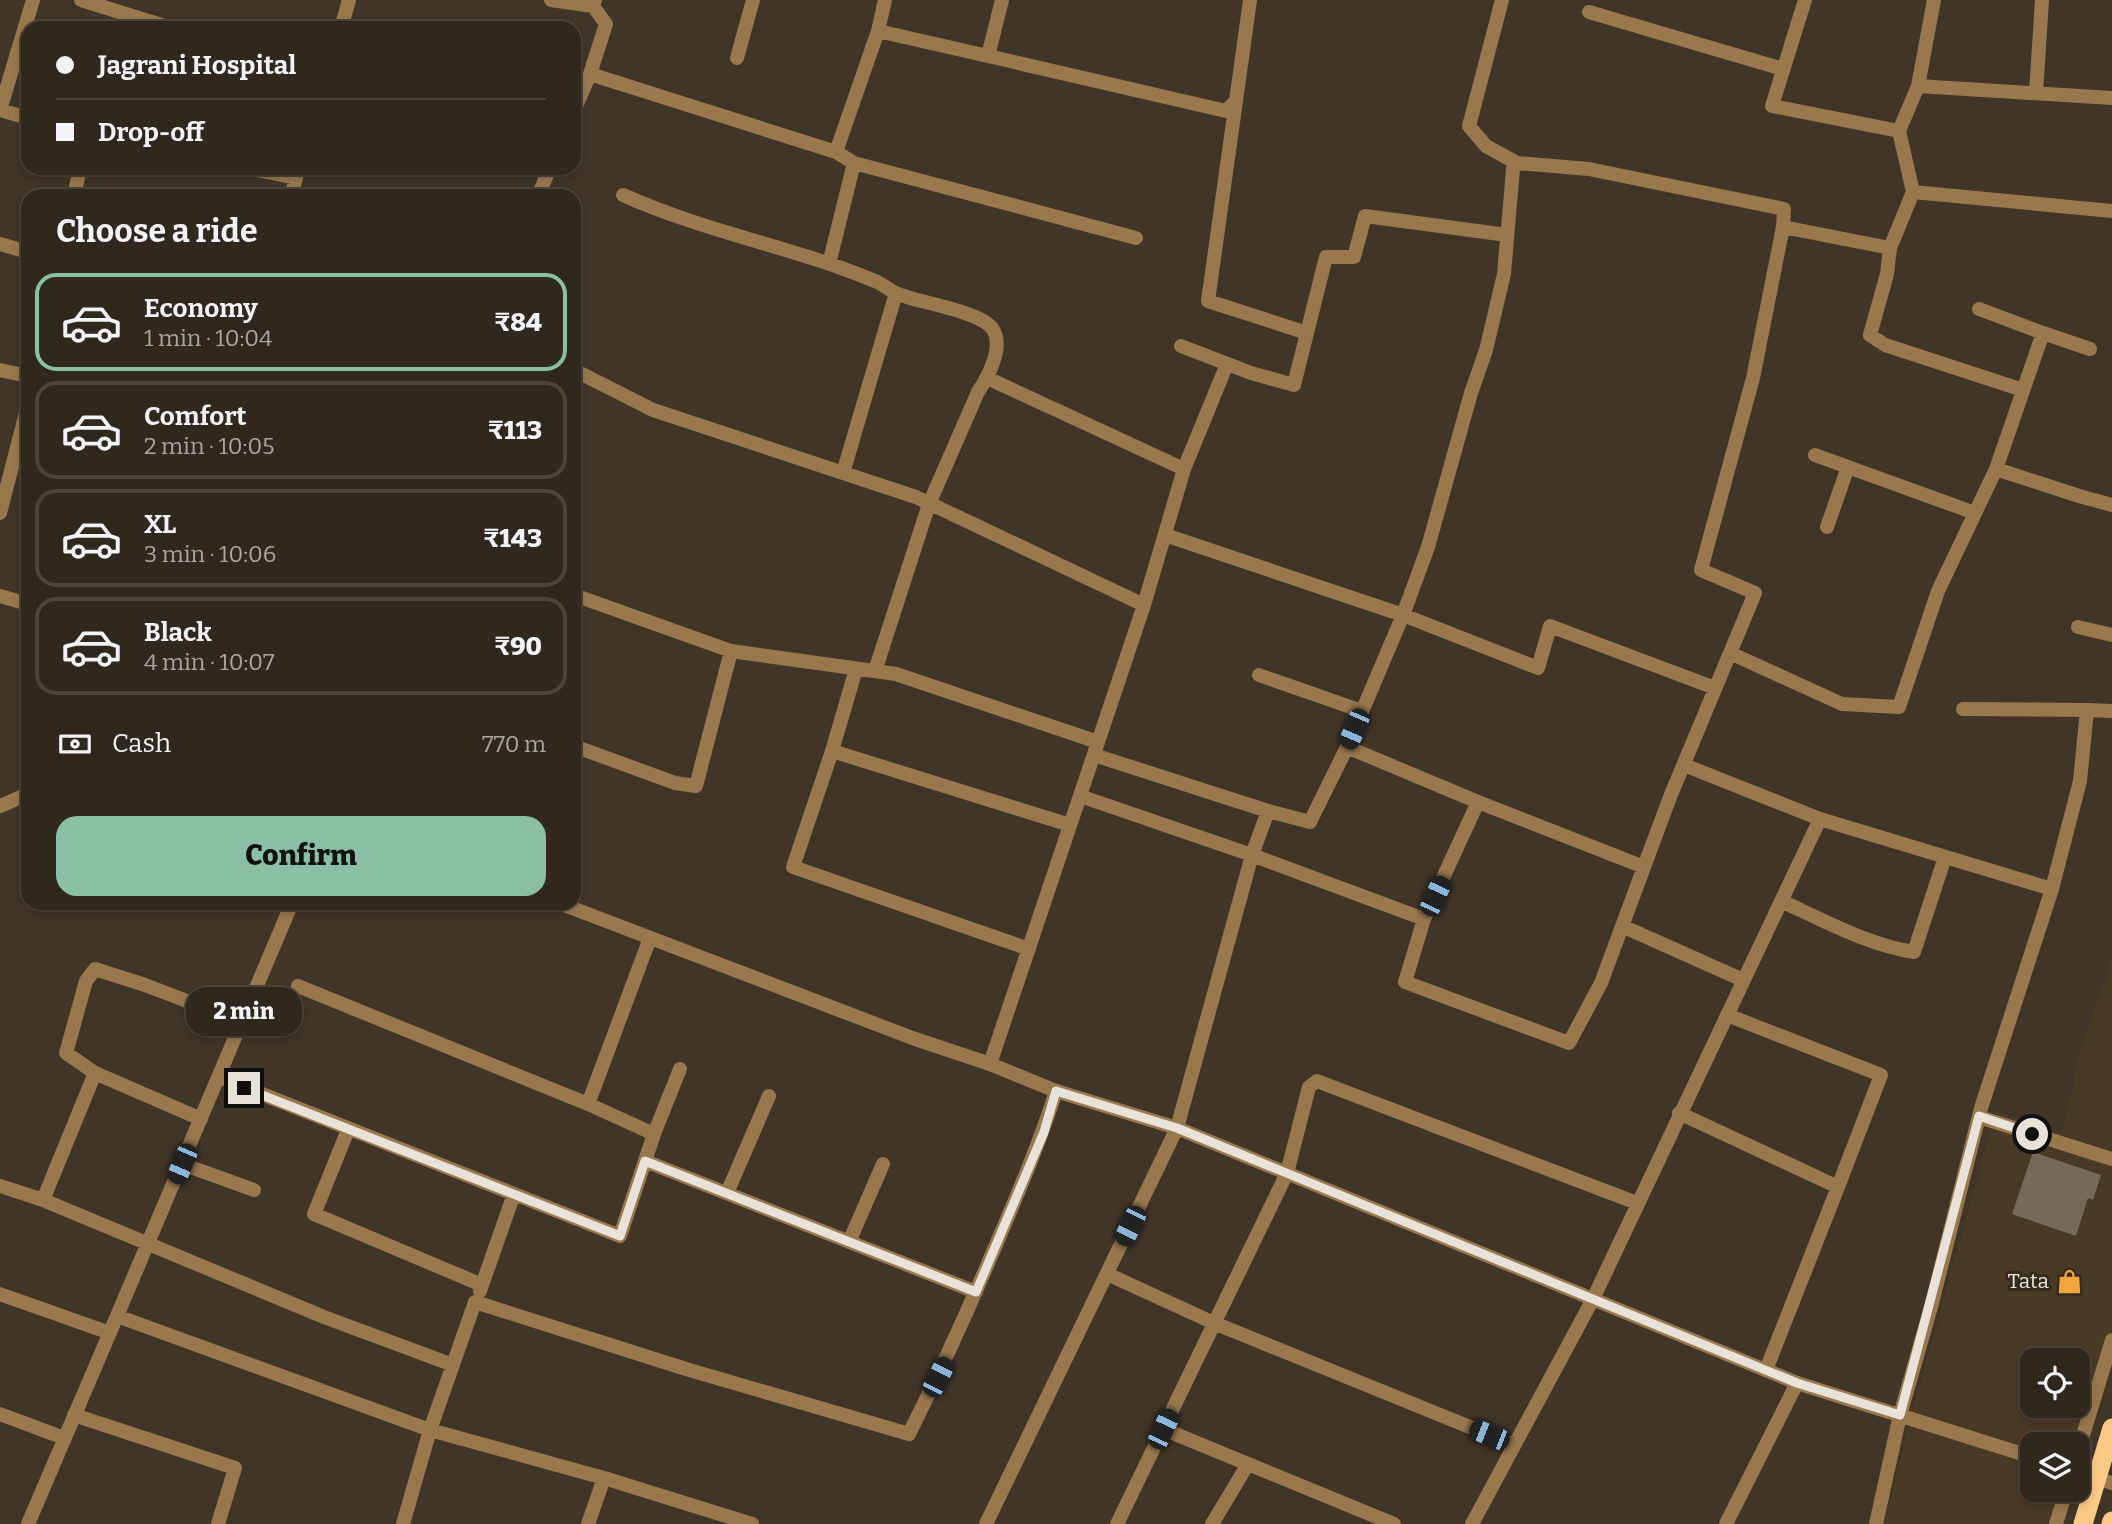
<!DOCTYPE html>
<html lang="en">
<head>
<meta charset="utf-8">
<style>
  body { margin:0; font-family:Bitter,serif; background:#3c342a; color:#f1f3f6; height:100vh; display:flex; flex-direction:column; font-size:26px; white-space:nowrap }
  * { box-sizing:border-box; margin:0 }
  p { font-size:23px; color:#a8a6a4 }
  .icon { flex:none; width:38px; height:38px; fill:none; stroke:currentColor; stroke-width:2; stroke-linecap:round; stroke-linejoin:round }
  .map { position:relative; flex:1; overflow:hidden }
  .side { position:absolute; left:21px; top:189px; width:560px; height:721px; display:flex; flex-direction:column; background:#30281d; border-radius:21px; box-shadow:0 4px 10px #0003,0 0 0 2px #4b443b }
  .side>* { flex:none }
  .hud { position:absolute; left:21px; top:21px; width:560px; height:154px; border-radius:21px; box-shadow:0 4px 10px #0003,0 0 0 2px #4b443b; display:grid; align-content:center; height:154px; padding:0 35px; background:#30281d }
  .fabs { position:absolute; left:2020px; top:1348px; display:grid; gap:14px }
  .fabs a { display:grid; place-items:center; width:70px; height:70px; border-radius:14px; background:#30281d; box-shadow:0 4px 10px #0003,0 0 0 2px #4b443b; font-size:35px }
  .end { position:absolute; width:32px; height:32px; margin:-16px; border:9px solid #e9e2d9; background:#111; box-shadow:0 0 0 4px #111 }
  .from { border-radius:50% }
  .bubble { position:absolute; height:49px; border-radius:21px; background:#30281d; box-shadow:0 4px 10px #0003,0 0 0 2px #4b443b; font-size:23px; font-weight:800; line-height:49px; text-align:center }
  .car { position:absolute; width:21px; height:42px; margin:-21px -10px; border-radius:9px; box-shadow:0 0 5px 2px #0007; background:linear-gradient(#222 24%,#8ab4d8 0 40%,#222 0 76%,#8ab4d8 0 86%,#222 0) }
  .hud b { display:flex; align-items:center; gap:24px; height:66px; font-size:26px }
  .hud b+b { border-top:2px solid #4b443b }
  .hud i { width:18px; height:18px; background:#f1f3f6 }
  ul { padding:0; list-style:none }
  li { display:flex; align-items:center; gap:21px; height:98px; margin:0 14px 10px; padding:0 21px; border:4px solid #4b443b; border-radius:21px }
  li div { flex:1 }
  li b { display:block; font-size:26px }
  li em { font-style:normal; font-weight:800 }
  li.current { border-color:#8abfa5 }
  li>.icon { width:63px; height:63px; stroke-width:1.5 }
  h2 { padding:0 35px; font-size:32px; line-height:84px }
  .pay { display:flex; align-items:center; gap:18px; height:77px; padding:0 35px; font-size:26px }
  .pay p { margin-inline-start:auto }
  .primary-button { display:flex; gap:14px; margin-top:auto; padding:14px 35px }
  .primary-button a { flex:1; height:80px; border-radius:21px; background:#8abfa5; color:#111; font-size:28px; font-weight:800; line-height:80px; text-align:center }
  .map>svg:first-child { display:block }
</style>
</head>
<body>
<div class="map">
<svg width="2112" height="1524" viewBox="0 0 2112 1524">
  <rect width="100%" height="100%" fill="#403527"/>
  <path fill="#493a26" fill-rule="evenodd" d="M2112 959V1328L2076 1444H2032V1489H2062L2052 1524H1884L1913 1410 1996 1111 2063 1132 2079 1055ZM2032 1360H2077V1405H2032Z"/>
  <path fill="#756959" d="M2033 1152 2101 1175 2093 1200 2088 1198 2076 1236 2012 1214Z"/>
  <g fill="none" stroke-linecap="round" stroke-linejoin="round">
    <path stroke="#99784e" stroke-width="14" d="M81 0 171 28
      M551 0 593 6
      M1502 0 1469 126 1486 146 1517 163
      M1805 0 1772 106 1899 131 1918 86 2112 98
      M1589 12 1783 69
      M341 28 349 0
      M878 31 988 56 1002 0
      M988 56 1226 111 1236 101 1250 0
      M737 58 753 0
      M590 74 606 24 593 6 595 0
      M1918 86 1934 0
      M2036 93 2042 0
      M1236 101 1208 301 1307 333
      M574 111 590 74 836 152 878 31 885 0
      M28 118 0 110 33 0
      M836 152 854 163 1136 238
      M247 168 296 178 291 196
      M1913 192 2112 211
      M623 195C690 225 761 241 830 264 845 269 860 275 875 281 883 284 890 291 898 294 920 303 979 311 992 328 1005 346 988 377 978 392L929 504 875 671
      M74 196 80 168
      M538 196 550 168
      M0 244 28 252
      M1890 248 1887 274 1870 335 1885 345 2023 390
      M829 264 854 163
      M1979 309 2043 333
      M1181 346 1251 373 1294 385 1326 257H1354L1365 216 1507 235
      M0 370 28 376
      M574 370 653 410 916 497 1144 605 990 1064
      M987 378 1184 469
      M1815 455 1848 467
      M1996 469 2043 333 2090 349
      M843 473 896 293
      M0 513 28 405
      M1827 527 1848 467 1975 513
      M1165 535 1403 615 1538 668 1550 626 1715 688
      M574 595 731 651 896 674 1098 742
      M0 596 28 604
      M1144 605 1184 469 1227 364
      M2078 627 2112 635
      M1730 653 1842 704 1899 707 1938 591 1996 469 2079 496 2112 505
      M856 669 832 751 793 867 1029 949
      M1259 675 1362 711
      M1963 709 2087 710 2080 781 2052 889
      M2087 710 2112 711
      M574 746 675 783 696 786 731 651
      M1347 747 1478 802 1644 867
      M832 751 1070 825
      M1080 796 1252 855 1424 919 1405 982 1569 1043 1601 983 1670 797 1755 593 1701 570 1753 378 1783 227 1890 248 1913 192 1899 131
      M1268 811 1310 822 1347 747 1403 615 1428 547 1471 393 1486 350 1504 274 1513 169 1517 163 1589 169 1784 209 1783 227
      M1820 819 2052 889 1981 1108 1931 1307 1900 1415 1876 1524
      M1781 901C1823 920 1868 945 1914 952L1945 857
      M292 903 117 1316 430 1430 604 1478 752 1524
      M1424 919 1478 802
      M1622 926 1743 980
      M298 986 588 1104 650 938
      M1727 1015 1881 1075 1838 1187
      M95 1073 66 1053 86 981 95 969 145 985 242 1022
      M219 1077 620 1236 654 1134 588 1104
      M1679 1113 1838 1187 1766 1370
      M1979 1117 2112 1159
      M348 1130 314 1214 482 1285
      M654 1134 680 1069
      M645 1161 976 1292
      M182 1164 254 1190
      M0 1186 43 1200 95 1073 201 1119
      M727 1193 769 1096
      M43 1200 324 1317 453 1365
      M849 1242 883 1164
      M1107 1274 1214 1323 1514 1445
      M480 1291 514 1194
      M0 1294 110 1333
      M0 1414 64 1438
      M74 1415 235 1468 218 1524
      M1163 1429 1394 1524
      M28 1524 117 1316
      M403 1524 430 1430 475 1302 686 1369 909 1434C941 1370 970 1306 998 1240 1019 1191 1040 1142 1056 1091
      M588 1524 604 1478
      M986 1524 1177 1128 1252 855 1268 811 1094 755
      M1117 1524 1287 1173 1309 1087 1317 1081 1637 1203
      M1212 1524 1248 1464
      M1472 1524 1593 1299 1820 819 1684 765
      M1726 1524 1797 1383"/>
    <path stroke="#99784e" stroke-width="14" d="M0 806 28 794
      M559 903 915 1039 990 1064 1056 1091 1177 1128 1797 1383 2032 1457
      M2077 1455 2112 1340
      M2077 1472 2112 1483
      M2056 1524 2067 1489"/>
    <path stroke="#fcca86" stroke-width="19" d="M2083 1524 2112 1428
      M2111 1524 2112 1521"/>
  </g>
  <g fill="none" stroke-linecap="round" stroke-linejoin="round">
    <path stroke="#e9e2d9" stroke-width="9" d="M244 1088 620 1236 645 1161 976 1292 1044 1132 1056 1091 1177 1128 1797 1383 1900 1415 1979 1116 2032 1134"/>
  </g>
  <defs>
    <symbol id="shop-bare" viewBox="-9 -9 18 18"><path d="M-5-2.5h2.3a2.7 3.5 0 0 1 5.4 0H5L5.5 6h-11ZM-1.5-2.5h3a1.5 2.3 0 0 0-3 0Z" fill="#efa73d" stroke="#352b1d" stroke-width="2.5" paint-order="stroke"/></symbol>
  </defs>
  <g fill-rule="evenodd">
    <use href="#shop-bare" x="2052" y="1264" width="35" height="35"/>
  </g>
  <g text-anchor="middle" stroke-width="6" stroke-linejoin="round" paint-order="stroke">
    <g font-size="21" fill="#e9e2d9" stroke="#352b1d" text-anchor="end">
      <text x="2049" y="1288">Tata</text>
    </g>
  </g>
</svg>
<div class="fabs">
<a><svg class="icon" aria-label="locate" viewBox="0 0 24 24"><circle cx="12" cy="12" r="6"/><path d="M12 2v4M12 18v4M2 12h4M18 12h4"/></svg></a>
<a><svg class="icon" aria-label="layers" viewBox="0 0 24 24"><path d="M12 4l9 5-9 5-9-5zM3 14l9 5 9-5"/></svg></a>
</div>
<i class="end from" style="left:2032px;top:1134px"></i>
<i class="end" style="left:244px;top:1088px"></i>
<div class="bubble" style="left:186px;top:987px;width:116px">2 min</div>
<i class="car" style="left:1354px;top:729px;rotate:203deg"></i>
<i class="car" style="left:1435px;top:896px;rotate:25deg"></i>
<i class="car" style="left:182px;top:1164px;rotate:203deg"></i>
<i class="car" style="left:1130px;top:1226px;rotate:206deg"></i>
<i class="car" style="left:938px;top:1377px;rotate:27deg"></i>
<i class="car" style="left:1163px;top:1429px;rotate:25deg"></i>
<i class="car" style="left:1489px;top:1435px;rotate:292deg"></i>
<div class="hud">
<b><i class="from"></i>Jagrani Hospital</b>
<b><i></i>Drop-off</b>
</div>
<section class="side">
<h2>Choose a ride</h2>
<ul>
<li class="current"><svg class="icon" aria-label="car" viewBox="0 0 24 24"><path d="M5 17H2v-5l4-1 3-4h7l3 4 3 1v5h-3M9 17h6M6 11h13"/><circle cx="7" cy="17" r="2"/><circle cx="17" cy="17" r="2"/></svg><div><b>Economy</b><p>1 min · 10:04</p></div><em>₹84</em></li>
<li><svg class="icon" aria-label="car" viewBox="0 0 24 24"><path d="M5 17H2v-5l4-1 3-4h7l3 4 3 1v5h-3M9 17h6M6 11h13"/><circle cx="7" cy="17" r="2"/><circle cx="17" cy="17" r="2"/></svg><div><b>Comfort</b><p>2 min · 10:05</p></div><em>₹113</em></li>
<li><svg class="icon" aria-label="car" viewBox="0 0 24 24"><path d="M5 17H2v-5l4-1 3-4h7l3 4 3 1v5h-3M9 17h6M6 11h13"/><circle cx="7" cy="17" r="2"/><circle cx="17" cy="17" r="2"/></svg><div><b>XL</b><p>3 min · 10:06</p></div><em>₹143</em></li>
<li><svg class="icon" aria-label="car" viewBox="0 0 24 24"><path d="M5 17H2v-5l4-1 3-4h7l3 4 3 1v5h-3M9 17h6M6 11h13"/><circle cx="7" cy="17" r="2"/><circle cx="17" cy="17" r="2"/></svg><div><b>Black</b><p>4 min · 10:07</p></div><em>₹90</em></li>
</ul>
<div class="pay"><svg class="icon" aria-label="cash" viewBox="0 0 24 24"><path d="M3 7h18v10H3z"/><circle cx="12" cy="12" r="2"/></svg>Cash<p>770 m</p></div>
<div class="primary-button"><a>Confirm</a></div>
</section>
</div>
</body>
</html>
